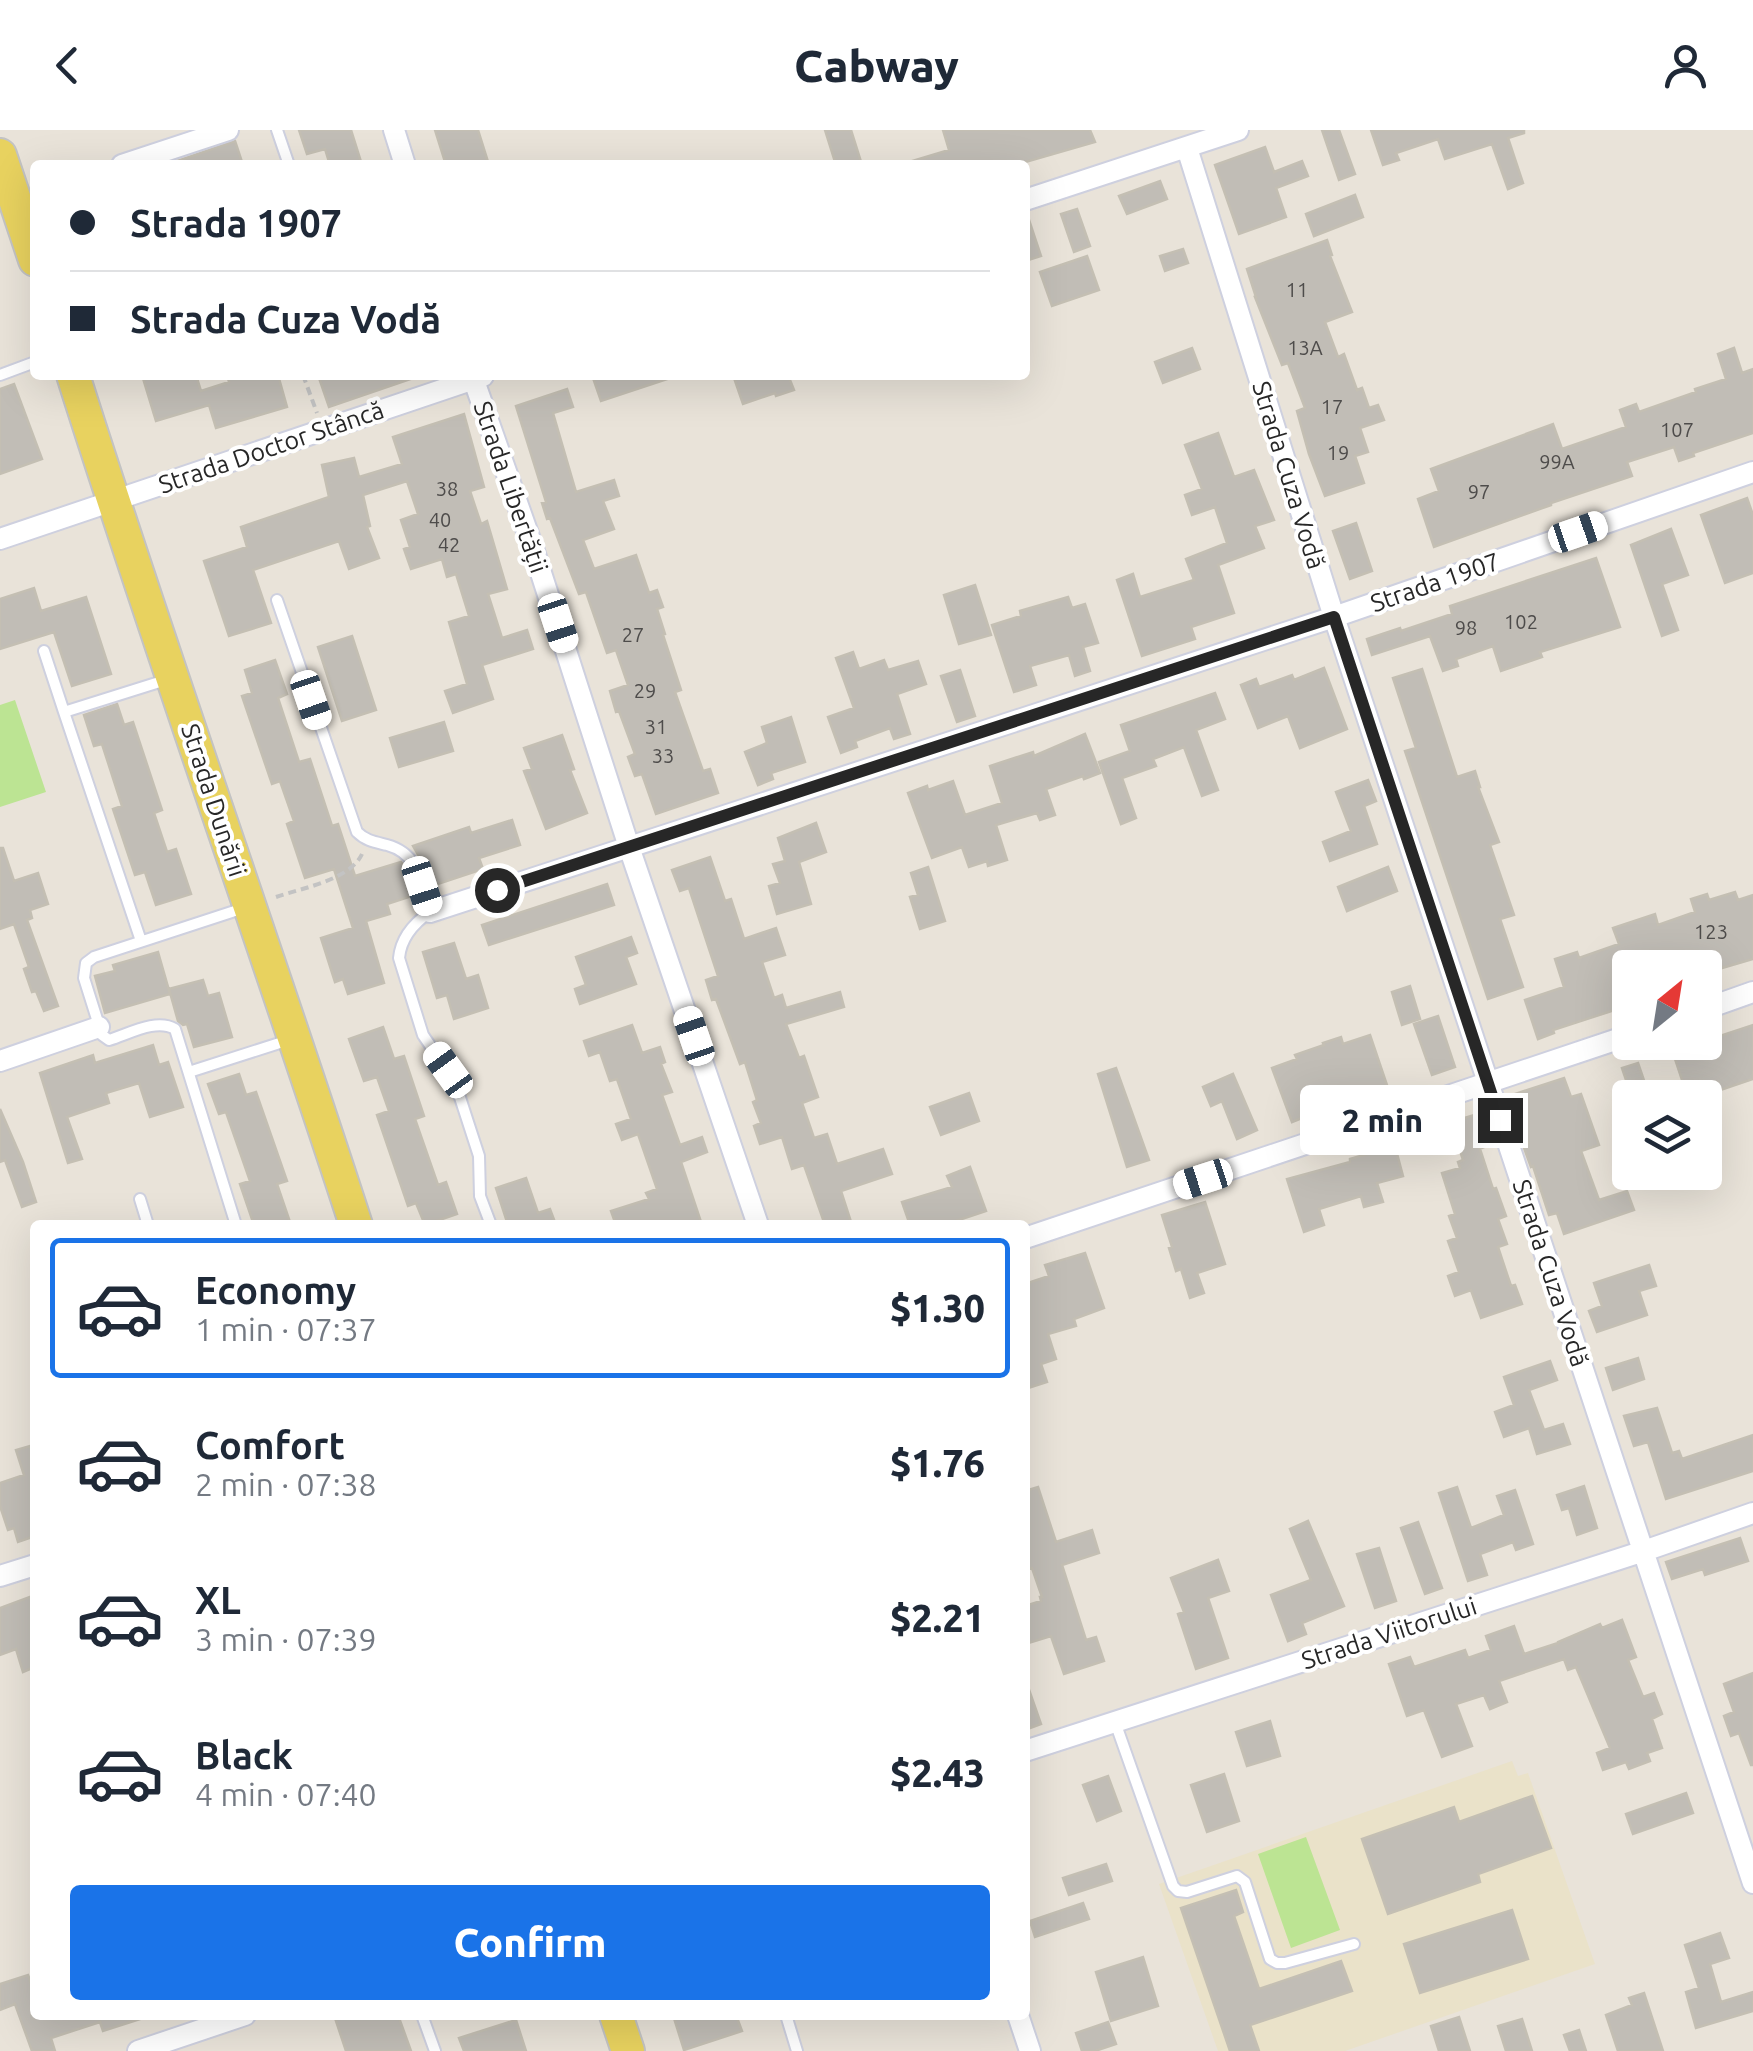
<!DOCTYPE html>
<html lang="en">
<head>
<meta charset="utf-8">
<style>
  body { margin:0; font-family:Ubuntu,sans-serif; background:#f2f2f3; color:#1f2937; height:100vh; display:flex; flex-direction:column; font-size:38px; white-space:nowrap }
  * { box-sizing:border-box; margin:0 }
  p { font-size:32px; color:#747a83 }
  .icon { flex:none; width:55px; height:55px; fill:none; stroke:currentColor; stroke-width:2; stroke-linecap:round; stroke-linejoin:round }
  .map { position:relative; flex:1; overflow:hidden }
  .sheet { position:absolute; left:30px; top:1090px; width:1000px; height:800px; display:flex; flex-direction:column; background:#fff; border-radius:10px; box-shadow:0 10px 40px #0002 }
  .sheet>* { flex:none }
  .guide { position:absolute; left:30px; top:30px; width:1000px; height:220px; border-radius:10px; box-shadow:0 10px 40px #0002; display:grid; align-content:center; height:220px; padding:0 40px; background:#fff }
  .needle { width:65px; rotate:30deg }
  .buttons { position:absolute; left:1612px; top:820px; display:grid; gap:20px }
  .buttons a { display:grid; place-items:center; width:110px; height:110px; border-radius:10px; background:#fff; box-shadow:0 10px 40px #0002; font-size:50px }
  .end { position:absolute; width:45px; height:45px; margin:-22px; border:12px solid #272727; background:#fff; box-shadow:0 0 0 5px #fff }
  .from { border-radius:50% }
  .bubble { position:absolute; height:70px; border-radius:10px; background:#fff; box-shadow:0 10px 40px #0002; font-size:32px; font-weight:800; line-height:70px; text-align:center }
  .car { position:absolute; width:30px; height:60px; margin:-30px -15px; border-radius:12px; box-shadow:0 0 8px 2px #0007; background:linear-gradient(#fff 24%,#345 0 40%,#fff 0 76%,#345 0 86%,#fff 0) }
  .guide b { display:flex; align-items:center; gap:35px; height:95px; font-size:38px }
  .guide b+b { border-top:2px solid #e0e1e3 }
  .guide i { width:25px; height:25px; background:#1f2937 }
  ul { padding:18px 0 0; list-style:none }
  li { display:flex; align-items:center; gap:30px; height:140px; margin:0 20px 15px; padding:0 20px; border:5px solid transparent; border-radius:10px }
  li div { flex:1 }
  li b { display:block; font-size:38px }
  li em { font-style:normal; font-weight:800 }
  li.active { border-color:#1a73e8 }
  li>.icon { width:90px; height:90px; stroke-width:1.5 }
  .cta { display:flex; gap:20px; margin-top:auto; padding:20px 40px }
  .cta a { flex:1; height:115px; border-radius:10px; background:#1a73e8; color:#fff; font-size:40px; font-weight:800; line-height:115px; text-align:center }
  header { display:flex; justify-content:space-between; align-items:center; height:130px; padding:0 40px; background:#fff; font-size:45px; font-weight:800 }
  .map>svg:first-child { display:block }
</style>
</head>
<body>
<header><svg class="icon" aria-label="back" viewBox="0 0 24 24"><path d="M15 5l-7 7 7 7"/></svg>Cabway<svg class="icon" aria-label="person" viewBox="0 0 24 24"><circle cx="12" cy="8" r="4"/><path d="M4 21q1-7 8-7t8 7"/></svg></header>
<div class="map">
<svg width="1753" height="1921" viewBox="0 0 1753 1921">
  <rect width="100%" height="100%" fill="#e9e3d9"/>
  <path fill="#eae2c9" d="M1512 1631 1518 1646 1528 1643 1595 1834 1345 1921H1218L1159 1754Z"/>
  <path fill="#bce493" d="M15 570 46 662 0 677V575Z
    M1306 1707 1340 1800 1291 1818 1258 1724Z"/>
  <path fill="#c1bdb6" stroke="#c4bfb3" stroke-width="2.5" d="M299 0H351L362 35H330L325 19 307 24Z
    M435 0H478L489 35H446Z
    M825 0H851L862 35H836Z
    M943 0H1090L1095 12 1015 35H913L912 31 949 20Z
    M1322 0H1339L1355 44 1339 50Z
    M1371 0H1524V3L1508 8 1523 53 1508 59 1492 14 1445 29 1438 9 1396 23 1399 30 1383 35Z
    M235 11 243 35H172V33Z
    M1265 17 1274 42 1302 31 1308 46 1276 58 1286 87 1239 104 1215 35Z
    M1160 51 1167 69 1127 84 1119 66Z
    M1355 65 1363 87 1314 106 1306 84Z
    M1077 79 1090 116 1074 122 1061 84Z
    M1028 87 1041 126 1025 131V88Z
    M1327 110 1332 125 1330 126 1352 182 1325 192 1338 227 1344 224 1357 260 1362 258 1369 278 1378 275 1384 290 1360 298 1368 322 1355 326 1364 353 1325 366 1309 324 1297 281 1305 278 1288 233 1282 235 1255 167H1256L1247 139Z
    M1183 119 1188 133 1165 141 1160 126Z
    M1087 126 1099 160 1052 176 1040 142Z
    M1192 218 1200 239 1163 253 1155 232Z
    M1734 218 1742 243 1753 239V303L1693 323 1694 326 1679 331 1674 317 1627 332 1632 346 1551 373V375L1434 417 1418 369 1439 361 1431 339 1553 294 1562 319 1626 297 1620 280 1636 274 1639 282 1696 262 1695 259 1726 249 1718 224Z
    M142 245H196L201 261 229 252 227 245H278L287 277 216 298 209 275 156 291Z
    M318 245H416V247L329 277Z
    M592 245H670V248L601 271Z
    M733 245H788L794 260 776 266 775 263 743 274Z
    M14 254 42 329 0 344V259Z
    M567 259 573 277 553 283 576 362 614 350 619 366 603 371 614 399 583 410 594 439 636 425 649 463 657 460 663 477 657 479 665 504 663 505 681 560 675 562 703 641 710 639 718 663 656 684 642 644 635 646 628 627 635 624 619 581 616 582 610 561 628 555 616 520 607 523 586 462 579 464 550 388 547 389 542 373 546 372 516 276Z
    M464 284 484 357 470 361 481 394 487 391 507 459 488 464 502 508 527 500 533 519 482 535 493 569 453 583 445 561 467 554 449 492 469 486 456 444 447 447 442 429 411 439 404 419 410 417 401 390 418 384 407 351 363 365 370 396 367 397 379 428 349 439 339 411 253 440 271 493 229 506 204 431 247 417 241 397 329 367 322 335 354 328 359 347 402 334 393 307Z
    M1218 303 1234 347 1254 340 1274 390 1255 396 1264 418 1218 435 1234 483 1191 497 1195 509 1142 526 1117 450 1133 444 1140 467 1194 450 1186 429 1227 413 1215 377 1192 385 1185 365 1202 359 1185 315Z
    M1747 368 1753 385V443L1725 453 1701 385Z
    M1356 393 1372 441 1350 449 1333 401Z
    M1671 399 1688 445 1662 454 1678 500 1662 506 1631 415Z
    M1596 428 1620 497 1540 522 1542 527 1501 541 1493 516 1456 529 1458 536 1443 541 1430 506 1372 525 1367 509 1400 498 1401 501 1452 484 1450 476Z
    M975 455 991 505 959 514 944 465Z
    M34 458 41 481 86 467 111 544 72 556 54 502 0 519V469Z
    M1068 467 1072 478 1085 474 1098 513 1083 517 1090 541 1075 546 1069 525 1030 536 1036 555 1014 562 992 495 1021 486 1020 481Z
    M352 506 376 580 342 591 318 517Z
    M853 522 859 539 884 530 888 540 918 531 926 554 897 564 910 604 894 609 890 598 855 611 857 617 841 623 828 587 854 578 836 528Z
    M275 530 287 564 278 568 299 632 310 629 332 696 338 694 355 746 401 732 410 745 415 762 411 763 412 766 387 774 390 784 366 791 384 853 348 864 343 849 335 852 321 808 353 798 334 739 305 748 287 694 294 691 280 651 272 654 242 566 252 563 245 540Z
    M1324 538 1347 599 1300 618 1288 586 1258 598 1241 555 1256 549 1259 557 1292 545 1294 550Z
    M1422 539 1457 647 1475 641 1480 657H1478L1499 712 1490 715 1514 785 1500 789 1523 857 1488 869 1405 621 1416 618 1393 548Z
    M960 540 975 586 957 592 941 546Z
    M1215 563 1225 589 1196 600 1218 660 1202 666 1184 617 1153 629 1156 636 1122 648 1136 688 1121 694 1099 632 1130 621 1121 595Z
    M117 574 124 595 133 592 162 680 154 683 167 722 176 719 191 764 156 775 145 742 135 745 113 679 122 676 102 614 94 616 84 585Z
    M791 587 805 632 771 643 773 649 758 655 745 622 767 613 762 597Z
    M444 592 453 621 399 637 390 608Z
    M1085 604 1100 643 1084 649 1083 646 1046 659 1055 685 1040 690 1037 683 996 695 1007 730 988 736 987 731 969 737 962 717 932 728 908 663 927 656 928 660 953 651 965 685 1002 673 990 636 1033 622 1034 626Z
    M562 605 574 639 570 640 587 683 546 699 524 641 532 639 524 618Z
    M1368 650 1376 671 1364 676 1377 714 1330 731 1323 712 1351 701 1336 662Z
    M512 690 520 715 479 728 483 739 432 756 426 738 413 716 469 697 471 703Z
    M816 693 826 722 799 732 811 774 777 784 769 756 780 753 773 734 785 731 778 708Z
    M0 718H3L14 751 38 743 48 774 30 780 32 788 27 790 58 876 44 881 36 861 32 862 24 839 29 837 14 794 0 799Z
    M710 727 725 771 731 769 744 809 776 798 785 825 762 832 774 868 782 865 786 878 840 862 844 877 786 894 799 928 804 926 818 967 802 973 814 1008 827 1004 837 1034 883 1019 892 1044 841 1061 852 1095H825L804 1035 792 1039 782 1007 760 1014 754 996 761 993 753 972 757 970 745 932 740 934 716 869 712 870 706 850 718 846 689 758 680 761 672 740Z
    M928 737 945 791 920 799 910 767 918 765 911 743Z
    M1388 737 1397 761 1347 781 1338 757Z
    M607 754 614 775 489 815 482 795Z
    M1735 762 1738 770 1753 765V829L1705 843V838H1630V875L1553 900 1554 903 1538 909 1525 870 1564 857 1555 829 1577 822 1579 828 1619 814 1613 798 1655 784 1658 795 1695 782 1691 769 1707 764 1709 770Z
    M631 807 637 823 626 827 636 854 580 874 575 859 586 855 576 827Z
    M454 813 466 849 478 845 488 878 454 889 447 865 437 868 423 822Z
    M158 822 170 864 105 883 95 846 115 841 113 835Z
    M203 850 208 866 219 863 232 907 194 917 187 894 183 895 178 891 169 859Z
    M1410 856 1420 889 1402 895 1392 862Z
    M1438 886 1455 937 1432 945 1414 894Z
    M632 895 642 923 660 917 665 932 661 934 672 962 662 965 680 1015 702 1007 707 1022 681 1032 702 1095H616L611 1081 649 1069 646 1063 657 1059 638 1004 622 1010 616 994 631 989 617 949 610 951 600 922 589 926 584 911Z
    M1753 895V949L1697 968H1688L1672 920 1705 912V911Z
    M383 897 394 929 404 926 424 986 415 989 438 1055 446 1052 457 1084 425 1095 416 1073 408 1076 377 985 389 981 377 947 364 951 349 909Z
    M1370 905 1390 964 1345 979 1342 972 1292 992 1272 938 1297 929 1295 925 1324 915 1323 913 1341 907 1343 914Z
    M153 915 159 935 168 932 183 977 150 987 139 953 106 963 109 973 67 987 82 1029 68 1033 40 943 93 925 95 933Z
    M1638 933 1650 968H1632L1622 938Z
    M1116 938 1149 1030 1127 1037 1098 944Z
    M239 944 246 965 256 962 287 1051 277 1054 291 1095H254L240 1054 250 1051 226 982 219 984 208 954Z
    M1233 944 1257 1000 1237 1009 1222 971 1211 976 1203 957Z
    M1564 948 1571 967 1581 964 1599 1015 1581 1021 1599 1070 1627 1061 1634 1080 1564 1104 1557 1083 1549 1085 1533 1036 1531 1037 1523 1015 1528 1013 1512 965Z
    M969 963 979 991 941 1005 930 977Z
    M0 979 23 1032 36 1072 22 1077 5 1030 0 1032Z
    M1474 985 1484 1017 1480 1019 1493 1059 1496 1058 1506 1086 1498 1089 1507 1114 1498 1117 1511 1156 1515 1155 1522 1174 1481 1188 1471 1160 1455 1166 1448 1146 1459 1142 1448 1111 1457 1108 1449 1086 1455 1084 1442 1043 1460 1038 1458 1032 1463 1030 1451 992Z
    M1395 1016 1403 1046 1377 1053 1383 1072 1364 1077 1361 1066 1319 1079 1324 1095 1304 1102 1287 1049 1350 1032V1029Z
    M970 1037 986 1081 944 1095H910L902 1072 952 1057 947 1046Z
    M526 1048 538 1083 550 1079 556 1095H508L496 1058Z
    M1205 1072 1225 1134 1197 1143 1204 1163 1190 1168 1181 1139 1176 1141 1169 1118 1172 1117 1162 1085Z
    M1085 1123 1104 1178 1074 1189 1076 1196 1048 1204 1056 1229 1041 1234 1047 1252 1025 1259V1154L1049 1146 1045 1135Z
    M1649 1135 1656 1156 1639 1161 1647 1185 1597 1202 1589 1181 1602 1176 1594 1153Z
    M1638 1228 1644 1249 1613 1260 1606 1238Z
    M1550 1231 1557 1250 1529 1260 1544 1300 1563 1294 1570 1314 1537 1324 1529 1298 1504 1307 1495 1282 1514 1275 1504 1247Z
    M1657 1278 1672 1323 1679 1321 1682 1329 1753 1305V1341L1666 1369 1648 1312 1634 1316 1624 1286Z
    M30 1316 35 1330V1406L18 1412 14 1398 8 1400 0 1376V1353L24 1345 16 1320Z
    M1584 1356 1597 1398 1577 1405 1569 1378 1562 1380 1557 1365Z
    M1038 1357 1056 1412 1092 1400 1099 1423 1062 1435 1086 1510 1096 1507 1104 1531 1064 1544 1051 1506 1025 1514V1476L1041 1471 1040 1467H1042L1032 1438 1025 1440V1361Z
    M1457 1357 1471 1398 1504 1385 1497 1366 1515 1360 1533 1414 1516 1420 1513 1412 1480 1424 1487 1445 1468 1451 1439 1363Z
    M1308 1391 1344 1476 1302 1493 1306 1504 1288 1511 1271 1465 1311 1450 1290 1399Z
    M1418 1392 1442 1458 1425 1464 1401 1398Z
    M1740 1408 1748 1431 1705 1445 1703 1439 1672 1449 1666 1432Z
    M1379 1418 1396 1471 1375 1478 1357 1424Z
    M1218 1430 1229 1461 1208 1468 1228 1528 1196 1539 1178 1484 1184 1482 1171 1448Z
    M35 1465V1537L23 1542 16 1519 0 1525V1478Z
    M1622 1490 1636 1527 1628 1530 1643 1567 1654 1563 1662 1584 1652 1589 1662 1618 1647 1623 1650 1631 1629 1639 1626 1632 1603 1640 1597 1623 1610 1618 1576 1537 1568 1540 1564 1529 1499 1551 1507 1572 1490 1579 1484 1565 1456 1574 1472 1616 1442 1627 1424 1580 1407 1586 1389 1534 1410 1527 1414 1537 1465 1520 1468 1528 1491 1520 1486 1506 1514 1496 1524 1524 1558 1513V1512L1600 1494 1602 1498Z
    M1753 1543V1635H1751L1739 1603 1731 1606 1724 1586 1734 1582 1724 1554Z
    M1027 1554 1041 1594 1025 1600V1555Z
    M1270 1591 1280 1626 1247 1636 1236 1602Z
    M1224 1644 1239 1691 1207 1702 1191 1655Z
    M1108 1646 1121 1681 1097 1691 1083 1655Z
    M1686 1663 1693 1683 1633 1704 1626 1684Z
    M1532 1666 1551 1718 1478 1744 1480 1752 1388 1784 1362 1709 1454 1677 1459 1692Z
    M1106 1734 1112 1751 1069 1765 1063 1748Z
    M1236 1760 1243 1782 1234 1786 1259 1859 1341 1831 1352 1861 1250 1895 1259 1921H1230L1181 1778Z
    M1083 1773 1089 1789 1035 1807 1030 1791Z
    M1512 1780 1528 1829 1420 1863 1404 1814Z
    M1720 1803 1729 1828 1710 1834 1721 1872 1753 1862V1881L1696 1898 1686 1862 1699 1858 1685 1815Z
    M1143 1827 1158 1876 1111 1891 1096 1842Z
    M28 1845 35 1864V1885H143V1888L103 1901 100 1892 51 1908 55 1921H32L15 1874 0 1880V1854Z
    M1644 1863 1663 1921H1618L1606 1885 1632 1875 1629 1868Z
    M334 1885H398L411 1921H346Z
    M673 1885H736L742 1901 684 1920Z
    M1459 1887 1470 1921H1439L1431 1896Z
    M1522 1889 1532 1921H1506L1498 1896Z
    M516 1890 526 1921H464L459 1908Z
    M1108 1892 1116 1914 1095 1921H1082L1076 1903Z
    M1579 1900 1586 1921H1570L1564 1905Z"/>
  <g fill="none" stroke-linecap="round" stroke-linejoin="round">
    <defs>
      <path id="service" d="M277 0 289 35
        M0 245 35 232
        M277 470 357 702C366 711 375 712 387 715 420 724 421 753 430 782 414 793 401 807 399 828L423 905 455 952 479 1026 480 1066 491 1095
        M44 521 64 582 169 549
        M64 582 141 811
        M189 942 289 910
        M140 1069 148 1095
        M236 1095 175 899C156 888 129 904 109 910L102 905 84 848 86 833 94 827 247 777
        M1115 1592 1173 1756 1178 1761 1187 1762 1237 1746 1245 1752 1270 1829 1277 1833H1285L1354 1814
        M422 1885 435 1921
        M786 1885 797 1921"/>
      <path id="minor" d="M394 0 405 35
        M1187 18 1334 487 1753 1753
        M122 35 228 0
        M1025 70 1238 0
        M472 245 533 418 629 717 758 1095
        M0 409 483 246
        M430 782 1334 487 1753 342
        M1705 879 1753 862
        M0 931 99 897
        M1025 1108 1630 905
        M0 1446 35 1435
        M1025 1621 1644 1421 1753 1383
        M1018 1885 1030 1921
        M138 1921 245 1885"/>
      <path id="primary" d="M0 25 35 130
        M73 245C163 530 264 811 356 1095
        M616 1885 628 1921"/>
    </defs>
    <use href="#service" stroke="#ced0df" stroke-width="14"/>
    <use href="#minor" stroke="#ced0df" stroke-width="24"/>
    <use href="#primary" stroke="#c3c3c3" stroke-width="36"/>
    <path stroke="#c3c3c3" stroke-width="4" stroke-dasharray="8 5" stroke-linecap="butt" d="M303 245 317 283
      M276 767C302 758 350 750 362 724"/>
    <use href="#service" stroke="#fff" stroke-width="10"/>
    <use href="#minor" stroke="#fff" stroke-width="20"/>
    <use href="#primary" stroke="#e8d25f" stroke-width="32"/>
  </g>
  <g fill="none" stroke-linecap="round" stroke-linejoin="round">
    <path stroke="#272727" stroke-width="12" d="M497 760 1334 487 1500 990"/>
  </g>
  <g text-anchor="middle" stroke-width="8" stroke-linejoin="round" paint-order="stroke">
    <g font-size="20" fill="#4e4c4b">
      <text x="1297" y="167">11</text>
      <text x="1305" y="225">13A</text>
      <text x="1332" y="284">17</text>
      <text x="1677" y="307">107</text>
      <text x="1338" y="330">19</text>
      <text x="1557" y="339">99A</text>
      <text x="447" y="366">38</text>
      <text x="1479" y="369">97</text>
      <text x="440" y="397">40</text>
      <text x="449" y="422">42</text>
      <text x="1521" y="499">102</text>
      <text x="1466" y="505">98</text>
      <text x="633" y="512">27</text>
      <text x="645" y="568">29</text>
      <text x="656" y="604">31</text>
      <text x="663" y="633">33</text>
      <text x="1711" y="809">123</text>
    </g>
    <g font-size="25" fill="#272727" stroke="#fff">
      <text transform="translate(271 317) rotate(-19)" y="9">Strada Doctor Stâncă</text>
      <text transform="translate(1289 345) rotate(73)" y="9">Strada Cuza Vodă</text>
      <text transform="translate(511 357) rotate(71)" y="9">Strada Libertății</text>
      <text transform="translate(1435 452) rotate(-19)" y="9">Strada 1907</text>
      <text transform="translate(214 670) rotate(72)" y="9">Strada Dunării</text>
      <text transform="translate(1551 1143) rotate(72)" y="9">Strada Cuza Vodă</text>
      <text transform="translate(1389 1503) rotate(-18)" y="9">Strada Viitorului</text>
    </g>
  </g>
</svg>
<div class="buttons">
<a><svg class="needle" viewBox="-14 -14 28 28"><path d="M0-13l5 13h-10z" fill="#e53935"/><path d="M0 13l5-13h-10z" fill="#747a83"/></svg></a>
<a><svg class="icon" aria-label="layers" viewBox="0 0 24 24"><path d="M12 4l9 5-9 5-9-5zM3 14l9 5 9-5"/></svg></a>
</div>
<i class="end from" style="left:497px;top:760px"></i>
<i class="end" style="left:1500px;top:990px"></i>
<div class="bubble" style="left:1300px;top:955px;width:165px">2 min</div>
<i class="car" style="left:1578px;top:402px;rotate:71deg"></i>
<i class="car" style="left:558px;top:493px;rotate:162deg"></i>
<i class="car" style="left:311px;top:570px;rotate:161deg"></i>
<i class="car" style="left:422px;top:756px;rotate:162deg"></i>
<i class="car" style="left:694px;top:906px;rotate:341deg"></i>
<i class="car" style="left:448px;top:940px;rotate:324deg"></i>
<i class="car" style="left:1203px;top:1049px;rotate:252deg"></i>
<div class="guide">
<b><i class="from"></i>Strada 1907</b>
<b><i></i>Strada Cuza Vodă</b>
</div>
<section class="sheet">
<ul>
<li class="active"><svg class="icon" aria-label="car" viewBox="0 0 24 24"><path d="M5 17H2v-5l4-1 3-4h7l3 4 3 1v5h-3M9 17h6M6 11h13"/><circle cx="7" cy="17" r="2"/><circle cx="17" cy="17" r="2"/></svg><div><b>Economy</b><p>1 min · 07:37</p></div><em>$1.30</em></li>
<li><svg class="icon" aria-label="car" viewBox="0 0 24 24"><path d="M5 17H2v-5l4-1 3-4h7l3 4 3 1v5h-3M9 17h6M6 11h13"/><circle cx="7" cy="17" r="2"/><circle cx="17" cy="17" r="2"/></svg><div><b>Comfort</b><p>2 min · 07:38</p></div><em>$1.76</em></li>
<li><svg class="icon" aria-label="car" viewBox="0 0 24 24"><path d="M5 17H2v-5l4-1 3-4h7l3 4 3 1v5h-3M9 17h6M6 11h13"/><circle cx="7" cy="17" r="2"/><circle cx="17" cy="17" r="2"/></svg><div><b>XL</b><p>3 min · 07:39</p></div><em>$2.21</em></li>
<li><svg class="icon" aria-label="car" viewBox="0 0 24 24"><path d="M5 17H2v-5l4-1 3-4h7l3 4 3 1v5h-3M9 17h6M6 11h13"/><circle cx="7" cy="17" r="2"/><circle cx="17" cy="17" r="2"/></svg><div><b>Black</b><p>4 min · 07:40</p></div><em>$2.43</em></li>
</ul>
<div class="cta"><a>Confirm</a></div>
</section>
</div>
</body>
</html>
